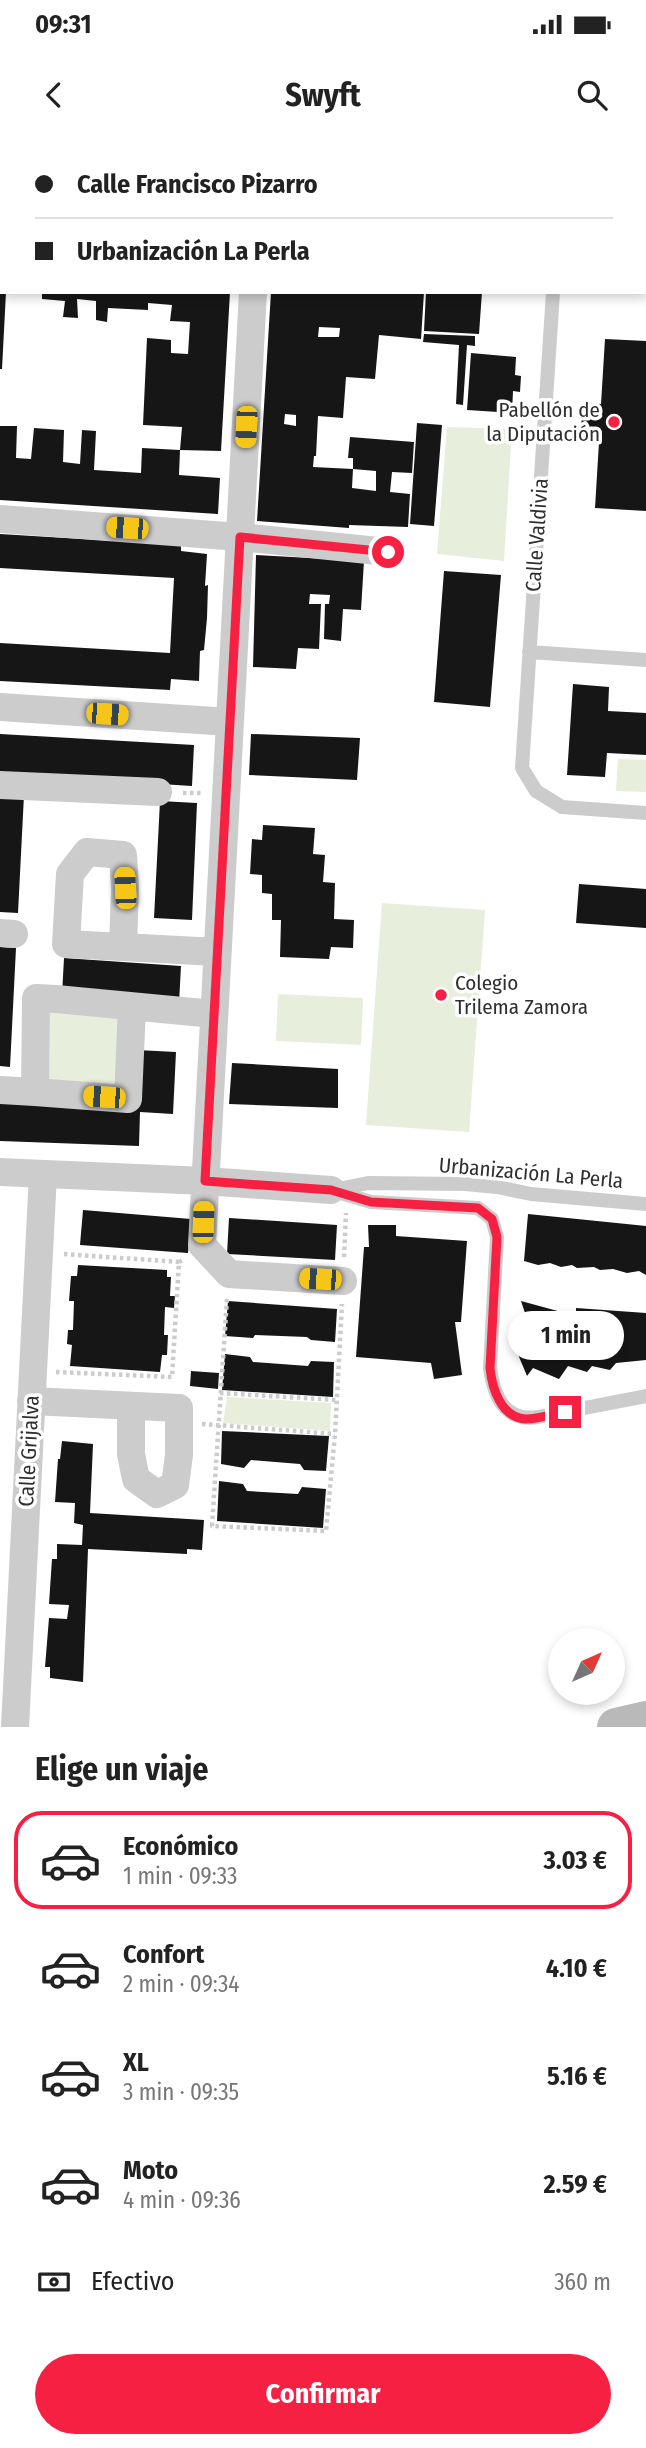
<!DOCTYPE html>
<html lang="es">
<head>
<meta charset="utf-8">
<style>
  body { margin:0; font-family:"Fira Sans Condensed",sans-serif; background:#f6f6f6; color:#222; height:100vh; display:flex; flex-direction:column; font-size:26px; white-space:nowrap }
  * { box-sizing:border-box; margin:0 }
  p { font-size:23px; color:#767676 }
  .icon { flex:none; width:38px; height:38px; fill:none; stroke:currentColor; stroke-width:2; stroke-linecap:round; stroke-linejoin:round }
  .map { position:relative; height:1587px; overflow:hidden }
  .drawer { display:flex; flex-direction:column; background:#fff; flex:1 }
  .drawer>* { flex:none }
  .top-card { position:absolute; left:0px; top:0px; width:648px; height:154px; box-shadow:0 4px 10px #0003; display:grid; align-content:center; height:154px; padding:0 35px; background:#fff }
  .needle { width:46px; rotate:45deg }
  .controls { position:absolute; left:548px; top:1488px; display:grid; gap:14px }
  .controls a { display:grid; place-items:center; width:77px; height:77px; border-radius:50%; background:#fff; box-shadow:0 4px 10px #0003; font-size:35px }
  .end { position:absolute; width:32px; height:32px; margin:-16px; border:9px solid #f62142; background:#fff; box-shadow:0 0 0 4px #fff }
  .from { border-radius:50% }
  .bubble { position:absolute; height:49px; border-radius:24px; background:#fff; box-shadow:0 4px 10px #0003; font-size:23px; font-weight:700; line-height:49px; text-align:center }
  .car { position:absolute; width:21px; height:42px; margin:-21px -10px; border-radius:9px; box-shadow:0 0 5px 2px #0007; background:linear-gradient(#f5c518 24%,#345 0 40%,#f5c518 0 76%,#345 0 86%,#f5c518 0) }
  .top-card b { display:flex; align-items:center; gap:24px; height:66px; font-size:26px }
  .top-card b+b { border-top:2px solid #e0e0e0 }
  .top-card i { width:18px; height:18px; background:#222 }
  ul { padding:0; list-style:none }
  li { display:flex; align-items:center; gap:21px; height:98px; margin:0 14px 10px; padding:0 21px; border:4px solid transparent; border-radius:28px }
  li div { flex:1 }
  li b { display:block; font-size:26px }
  li em { font-style:normal; font-weight:700 }
  li.on { border-color:#f62142 }
  li>.icon { width:63px; height:63px; stroke-width:1.5 }
  h2 { padding:0 35px; font-size:32px; line-height:84px }
  .pay { display:flex; align-items:center; gap:18px; height:77px; padding:0 35px; font-size:26px }
  .pay p { margin-inline-start:auto }
  .button { display:flex; gap:14px; margin-top:auto; padding:14px 35px }
  .button a { flex:1; height:80px; border-radius:42px; background:#f62142; color:#fff; font-size:28px; font-weight:700; line-height:80px; text-align:center }
  .status { display:flex; justify-content:space-between; align-items:center; height:49px; padding:0 35px; background:#fff; direction:ltr }
  .status svg { height:19px; fill:currentColor }
  header { display:flex; justify-content:space-between; align-items:center; height:91px; padding:0 35px; background:#fff; font-size:32px; font-weight:700 }
  .map>svg:first-child { display:block }
</style>
</head>
<body>
<div class="status"><b>09:31</b><svg viewBox="0 0 49 12"><path d="M0 12V9h3v3zM5 12V6h3v6zM10 12V3h3v9zM15 12V0h3v12zM26 1h20v11H26zM47 4h2v5h-2z"/></svg></div>
<header><svg class="icon" aria-label="back" viewBox="0 0 24 24"><path d="M15 5l-7 7 7 7"/></svg>Swyft<svg class="icon" aria-label="search" viewBox="0 0 24 24"><circle cx="10" cy="10" r="6"/><path d="M15 15l6 6"/></svg></header>
<div class="map">
<svg width="646" height="1587" viewBox="0 0 646 1587">
  <rect width="100%" height="100%" fill="#fff"/>
  <path fill="#e7eedc" d="M447 287 512 289 504 421 437 414Z
    M618 619 646 620V652L616 651Z
    M382 763 485 770 469 992 366 985Z
    M278 854 363 858 361 905 276 901Z
    M45 871 120 873 118 949 43 946Z
    M227 1257 331 1263 330 1291 223 1283Z"/>
  <path fill="#161616" fill-rule="evenodd" d="M0 152H6L2 229H0Z
    M42 152H230L221 311 180 310 182 287 143 285 147 198 171 200V213L188 214 190 182 170 181 172 165 148 163V170L108 168 107 182 96 180V161L77 159 78 178 63 177 65 161 42 159Z
    M271 152H424L421 199 379 195 375 239 346 237 343 278 318 276 316 316H314L313 327 353 329 352 348 376 351V331L353 329V318H348L350 297 414 302 412 333 392 332 390 352 410 354 408 387 349 385V388L257 381ZM319 187 340 188 339 197H318ZM285 274 296 275V286L284 284Z
    M426 152H482L479 194 424 191Z
    M424 194 475 196V206L467 205 463 265 456 264 459 205 423 202Z
    M605 199 646 201V371L595 368 599 302 580 301 583 263 601 264Z
    M471 213 516 217 515 235 521 236 520 252 513 251 512 273 467 270Z
    M417 283 442 285 434 386 410 384Z
    M0 286H17L16 318 31 319 34 288 64 290 63 322 80 324 82 290 96 291 94 330 141 333 142 308 180 310 179 335 220 338 218 374 0 360Z
    M0 394 181 405V411L207 414 205 446 208 445 207 478 204 510 200 511 199 541 171 539 170 550 0 541V503L170 513 174 438 0 428Z
    M256 415 364 421 361 470 343 469 341 501 324 499 325 464H329L330 455 310 454 309 464H321L319 509 298 508 296 529 253 527Z
    M444 431 501 435 490 567 434 562Z
    M573 544 609 547 608 571 646 573V615L607 613 605 637 567 635Z
    M0 594 194 605 192 646 0 634Z
    M251 594 360 598 357 640 249 635Z
    M0 654 24 655 18 773 0 772Z
    M160 661 197 663 192 780 154 778Z
    M263 685 315 688 313 714 325 715 323 742 335 743 334 779 354 780 353 808 331 807 329 819 280 817 281 780H272V754L262 753V735L250 734 252 699 262 700Z
    M579 744 646 749V788L576 783Z
    M0 807 16 808 10 927 0 926Z
    M64 818 181 826 179 863 62 855Z
    M137 910 176 912 173 974 140 972 139 1006 0 1001V963L134 969Z
    M232 923 338 929V968L229 964Z
    M83 1070 191 1079 188 1113 80 1105Z
    M528 1074 646 1086V1135L639 1131 627 1133 613 1129 600 1130 594 1127 577 1128 572 1125 561 1127 550 1123 538 1125 524 1121Z
    M229 1078 337 1085 335 1120 227 1114Z
    M368 1085H396V1096L467 1101 461 1182H455L462 1235 434 1239 431 1223 356 1217 364 1107H369Z
    M78 1125 167 1130V1137H171L170 1156H175L174 1168 165 1167 164 1195H168L167 1215H162L160 1232 70 1226 72 1205 67 1204 68 1190H73L74 1161H69L71 1136H77Z
    M228 1161 337 1169 335 1202 311 1200 307 1197 255 1195 253 1198 225 1196Z
    M521 1161 576 1176V1168L646 1173V1220L616 1223 610 1230 592 1226 587 1232 568 1226 559 1239 533 1228 527 1236 517 1212 526 1209 519 1180 528 1182Z
    M225 1214 250 1217 253 1222 308 1226 311 1221 334 1222 333 1257 222 1250Z
    M191 1231 219 1233 218 1249 190 1246Z
    M222 1291 329 1296 326 1331 304 1330 300 1324 251 1320 244 1328 221 1324Z
    M62 1301 93 1304 90 1373 204 1380 202 1410 187 1409V1414L88 1409 83 1542 50 1538V1527H45L49 1478 67 1479 69 1465 49 1464 52 1419H57V1404L82 1405 83 1385 74 1383 75 1363 55 1362 58 1319H60Z
    M219 1341 243 1344 247 1351 298 1354 302 1347 326 1349 323 1388 217 1381Z"/>
  <g fill="none" stroke-linecap="round" stroke-linejoin="round">
    <path stroke="#ccc" stroke-width="4.5" stroke-dasharray="3.5 3.5" stroke-linecap="butt" d="M183 653H202
      M64 1114 179 1122
      M344 1117 346 1073
      M227 1159 212 1386 326 1391 335 1294 342 1164
      M56 1232 172 1237 179 1122 183 1120
      M220 1253 337 1260
      M202 1284 335 1294"/>
    <path stroke="#ccc" stroke-width="14" d="M553 152 522 628 536 651 562 667 646 673
      M529 512 646 520
      M331 1050 371 1062 478 1068 492 1079 497 1097 490 1228C494 1257 505 1282 538 1277L646 1256
      M333 1050 368 1043 465 1044 497 1047 531 1054 646 1064"/>
    <path stroke="#ccc" stroke-width="28" d="M260 2V0
      M562 2V0
      M0 82H2
      M253 152 202 1105 229 1134 343 1141
      M0 379 240 397 388 412
      M0 567 230 582
      M0 645 158 652
      M0 793 14 794
      M123 807 125 748 123 715 87 712 70 734 66 804 217 812
      M132 867 128 959 35 952 36 858 56 859 214 874
      M0 950 35 952
      M0 1032 205 1041 331 1050
      M31 1261 179 1268V1315L175 1345 157 1354 136 1339 131 1314V1268
      M15 1587 43 1034"/>
    <path stroke="#b9b9b9" stroke-width="38" d="M616 1587 646 1580"/>
  </g>
  <g fill="none" stroke-linecap="round" stroke-linejoin="round">
    <path stroke="#f62142" stroke-width="9" d="M388 412 240 397 205 1041 331 1050 371 1062 478 1068 492 1079 497 1097 490 1228C492 1248 501 1278 526 1279 538 1279 553 1274 565 1272"/>
  </g>
  <g fill="#f62142" stroke="#fff" stroke-width="2.5">
    <circle cx="614" cy="282" r="7"/>
    <circle cx="441" cy="855" r="7"/>
  </g>
  <g text-anchor="middle" stroke-width="7" stroke-linejoin="round" paint-order="stroke">
    <g font-size="21" fill="#2f2f2f" stroke="#fff" text-anchor="end">
      <text x="600" y="277">Pabellón de<tspan x="600" dy="24">la Diputación</tspan></text>
      <text x="455" y="850" text-anchor="start">Colegio<tspan x="455" dy="24">Trilema Zamora</tspan></text>
    </g>
    <g font-size="21" fill="#2f2f2f" stroke="#fff">
      <text transform="translate(537 395) rotate(-86)" y="7">Calle Valdivia</text>
      <text transform="translate(531 1033) rotate(5)" y="7">Urbanización La Perla</text>
      <text transform="translate(29 1311) rotate(-87)" y="7">Calle Grijalva</text>
    </g>
  </g>
</svg>
<div class="controls">
<a><svg class="needle" viewBox="-14 -14 28 28"><path d="M0-13l5 13h-10z" fill="#e53935"/><path d="M0 13l5-13h-10z" fill="#767676"/></svg></a>
</div>
<i class="end from" style="left:388px;top:412px"></i>
<i class="end" style="left:565px;top:1272px"></i>
<div class="bubble" style="left:508px;top:1171px;width:116px">1 min</div>
<i class="car" style="left:246px;top:287px;rotate:183deg"></i>
<i class="car" style="left:127px;top:388px;rotate:274deg"></i>
<i class="car" style="left:107px;top:574px;rotate:94deg"></i>
<i class="car" style="left:125px;top:748px;rotate:357deg"></i>
<i class="car" style="left:104px;top:957px;rotate:274deg"></i>
<i class="car" style="left:203px;top:1082px;rotate:2deg"></i>
<i class="car" style="left:320px;top:1139px;rotate:273deg"></i>
<div class="top-card">
<b><i class="from"></i>Calle Francisco Pizarro</b>
<b><i></i>Urbanización La Perla</b>
</div>
</div>
<section class="drawer">
<h2>Elige un viaje</h2>
<ul>
<li class="on"><svg class="icon" aria-label="car" viewBox="0 0 24 24"><path d="M5 17H2v-5l4-1 3-4h7l3 4 3 1v5h-3M9 17h6M6 11h13"/><circle cx="7" cy="17" r="2"/><circle cx="17" cy="17" r="2"/></svg><div><b>Económico</b><p>1 min · 09:33</p></div><em>3.03 €</em></li>
<li><svg class="icon" aria-label="car" viewBox="0 0 24 24"><path d="M5 17H2v-5l4-1 3-4h7l3 4 3 1v5h-3M9 17h6M6 11h13"/><circle cx="7" cy="17" r="2"/><circle cx="17" cy="17" r="2"/></svg><div><b>Confort</b><p>2 min · 09:34</p></div><em>4.10 €</em></li>
<li><svg class="icon" aria-label="car" viewBox="0 0 24 24"><path d="M5 17H2v-5l4-1 3-4h7l3 4 3 1v5h-3M9 17h6M6 11h13"/><circle cx="7" cy="17" r="2"/><circle cx="17" cy="17" r="2"/></svg><div><b>XL</b><p>3 min · 09:35</p></div><em>5.16 €</em></li>
<li><svg class="icon" aria-label="car" viewBox="0 0 24 24"><path d="M5 17H2v-5l4-1 3-4h7l3 4 3 1v5h-3M9 17h6M6 11h13"/><circle cx="7" cy="17" r="2"/><circle cx="17" cy="17" r="2"/></svg><div><b>Moto</b><p>4 min · 09:36</p></div><em>2.59 €</em></li>
</ul>
<div class="pay"><svg class="icon" aria-label="cash" viewBox="0 0 24 24"><path d="M3 7h18v10H3z"/><circle cx="12" cy="12" r="2"/></svg>Efectivo<p>360 m</p></div>
<div class="button"><a>Confirmar</a></div>
</section>
</body>
</html>
